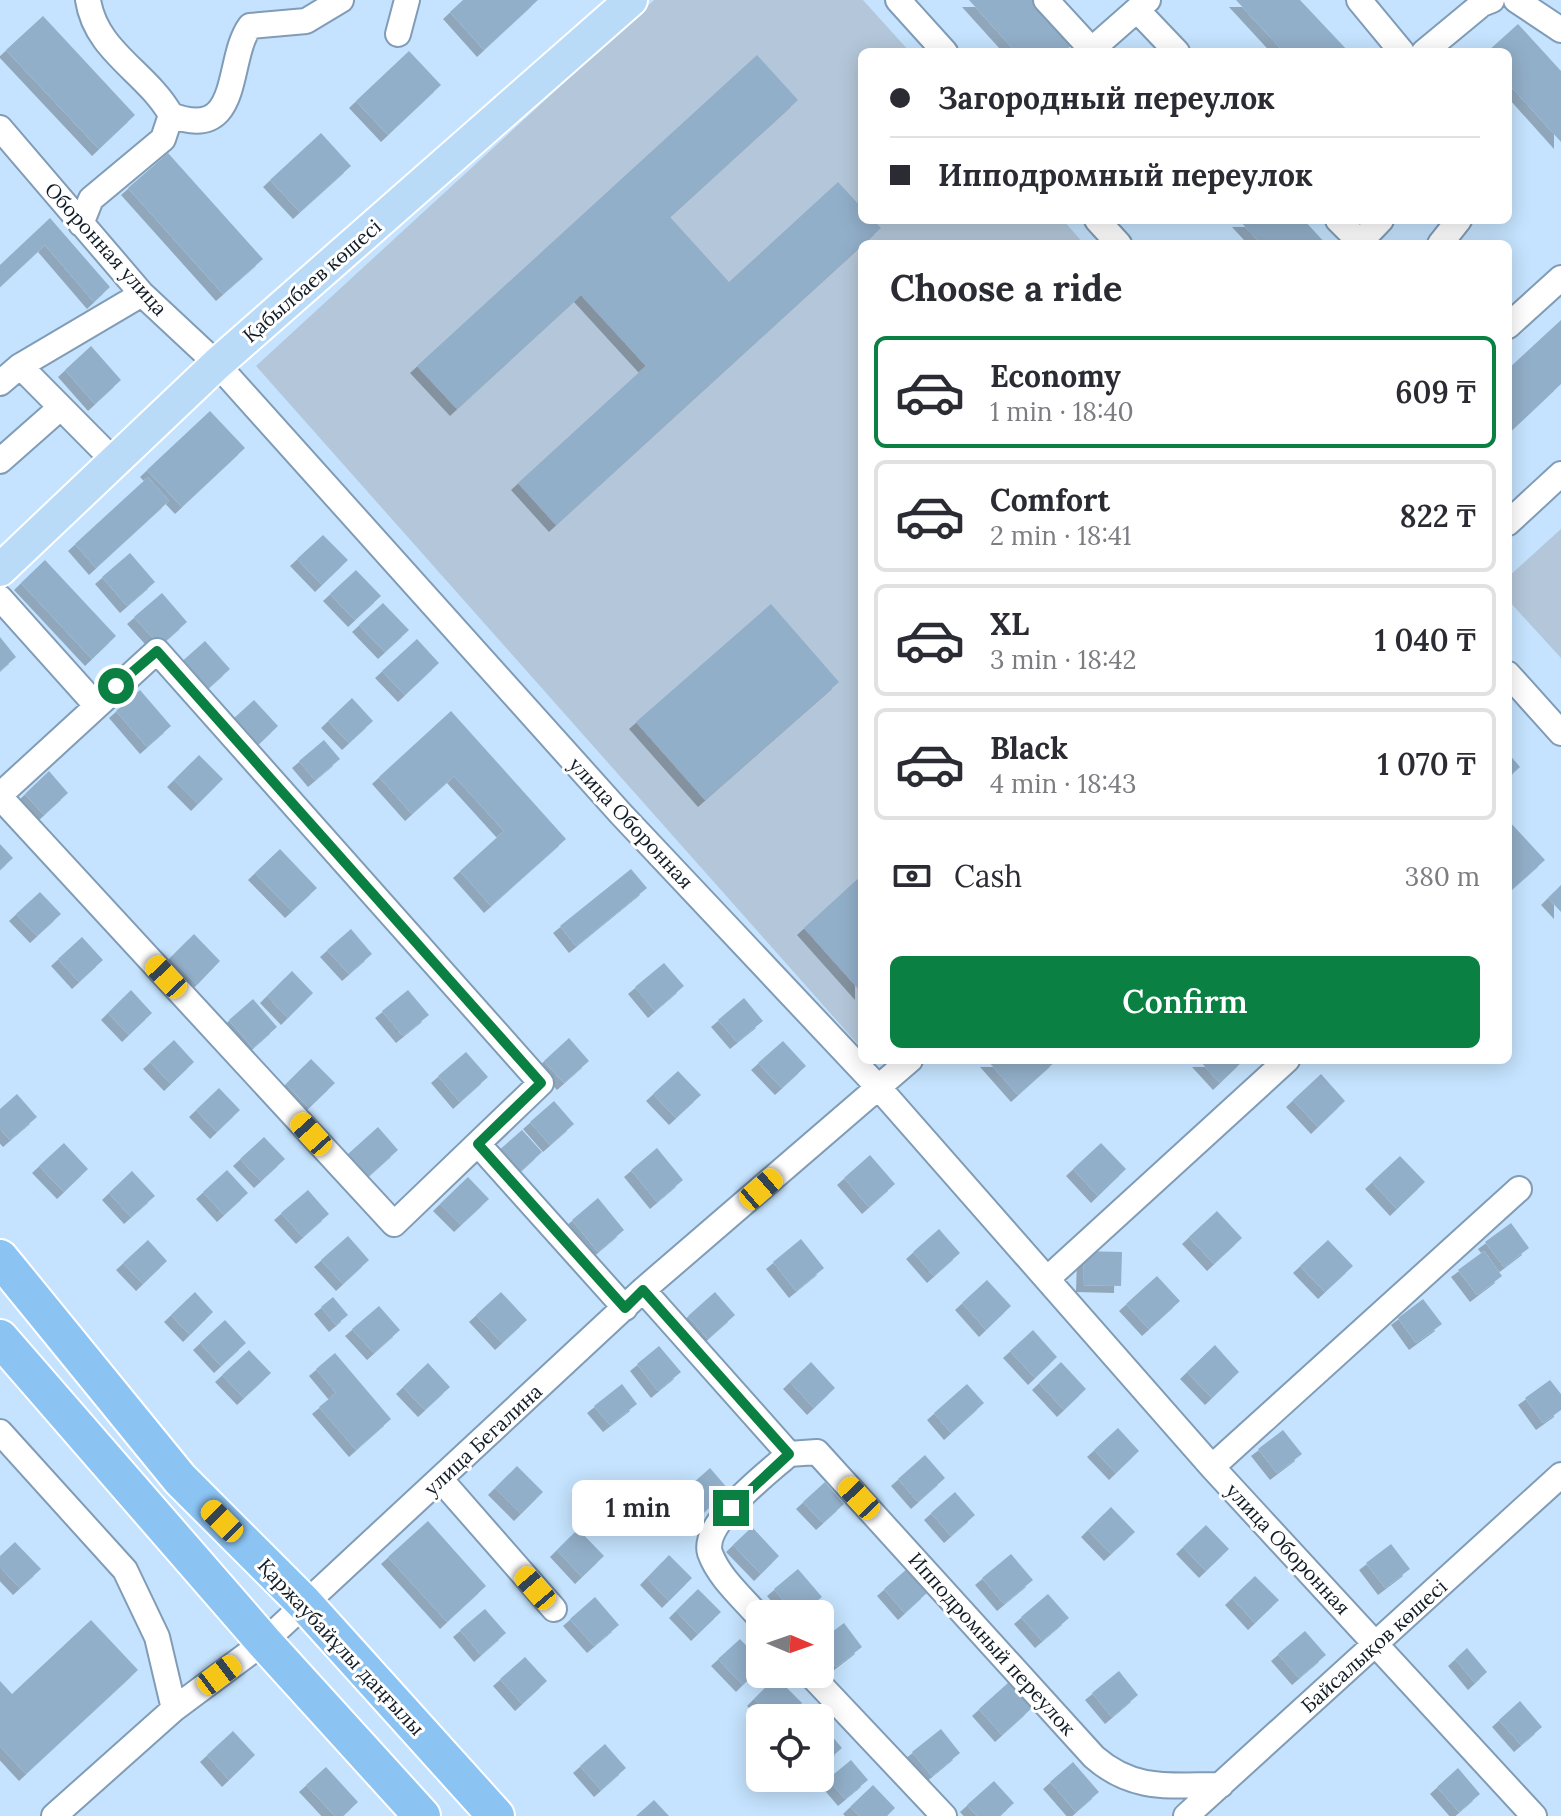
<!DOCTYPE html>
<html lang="en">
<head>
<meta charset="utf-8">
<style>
  body { margin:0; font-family:Lora,serif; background:#f7f7f7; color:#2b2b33; height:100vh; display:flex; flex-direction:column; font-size:30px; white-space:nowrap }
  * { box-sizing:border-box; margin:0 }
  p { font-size:26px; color:#7c7c81 }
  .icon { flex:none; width:44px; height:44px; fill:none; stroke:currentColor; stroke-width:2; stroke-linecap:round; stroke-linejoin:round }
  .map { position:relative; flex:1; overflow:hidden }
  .drawer { position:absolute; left:858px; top:240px; width:654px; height:824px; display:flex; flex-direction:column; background:#fff; border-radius:12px; box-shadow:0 4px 20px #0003 }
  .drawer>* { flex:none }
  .top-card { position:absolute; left:858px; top:48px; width:654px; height:176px; border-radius:12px; box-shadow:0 4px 20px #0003; display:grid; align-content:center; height:176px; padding:0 32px; background:#fff }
  .needle { width:52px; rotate:92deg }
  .fabs { position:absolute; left:746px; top:1600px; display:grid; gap:16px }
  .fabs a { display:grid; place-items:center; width:88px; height:88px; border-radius:12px; background:#fff; box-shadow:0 4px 20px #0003; font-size:40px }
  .end { position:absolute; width:36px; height:36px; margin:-18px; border:10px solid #0b8043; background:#fff; box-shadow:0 0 0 4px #fff }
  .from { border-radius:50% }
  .bubble { position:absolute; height:56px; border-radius:12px; background:#fff; box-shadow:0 4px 20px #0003; font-size:26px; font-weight:600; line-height:56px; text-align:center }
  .car { position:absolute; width:24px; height:48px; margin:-24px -12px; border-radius:10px; box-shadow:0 0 6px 2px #0007; background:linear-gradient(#f5c518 24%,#345 0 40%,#f5c518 0 76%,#345 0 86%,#f5c518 0) }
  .top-card b { display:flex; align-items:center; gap:28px; height:76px; font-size:30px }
  .top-card b+b { border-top:2px solid #e1e1e2 }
  .top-card i { width:20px; height:20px; background:#2b2b33 }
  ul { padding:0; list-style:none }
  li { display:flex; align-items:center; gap:24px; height:112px; margin:0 16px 12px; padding:0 16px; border:4px solid #e1e1e2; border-radius:12px }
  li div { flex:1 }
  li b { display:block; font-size:30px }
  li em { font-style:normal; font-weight:600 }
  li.current { border-color:#0b8043 }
  li>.icon { width:72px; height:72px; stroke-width:1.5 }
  h2 { padding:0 32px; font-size:36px; line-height:96px }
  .pay { display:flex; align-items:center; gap:20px; height:88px; padding:0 32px; font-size:30px }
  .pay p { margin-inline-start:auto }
  .action { display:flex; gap:16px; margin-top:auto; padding:16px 32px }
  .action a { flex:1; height:92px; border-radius:12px; background:#0b8043; color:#fff; font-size:32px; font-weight:600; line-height:92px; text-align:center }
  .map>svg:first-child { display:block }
</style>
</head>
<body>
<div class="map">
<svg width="1561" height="1816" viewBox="0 0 1561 1816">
  <defs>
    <filter id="shadow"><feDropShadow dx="-7" dy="7" stdDeviation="0" flood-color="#0004"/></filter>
  </defs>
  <rect width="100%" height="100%" fill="#c5e3fe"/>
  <path fill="#b4c7da" d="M654 0H863L910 52H862V220H1063L1084 244H862V1049L256 366Z
    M1561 529V658L1508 600V577Z"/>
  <path fill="#92afc9" filter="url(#shadow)" d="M463 0H538L484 50 450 12Z
    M969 0H1033L1073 44 1064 52H1016Z
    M1236 0H1300L1349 52H1284Z
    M43 16 135 115 99 149 6 50Z
    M1518 24 1561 71V142L1508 83V52H1487Z
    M409 51 441 85 388 135 356 101Z
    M757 55 798 100 670 217 729 282 838 182 862 208V220H873L881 228 556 525 518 483 646 366 581 295 457 409 417 366Z
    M321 133 351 166 300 212 270 180Z
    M168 153 263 259 223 294 128 188Z
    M50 218 110 287 94 302 45 245 0 287V265Z
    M1239 220H1304L1326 244H1261Z
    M1561 320V384L1508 434V369Z
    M91 346 121 380 95 404 65 370Z
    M210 411 245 448 182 507 147 470Z
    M148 477 169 501 96 568 75 544Z
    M323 535 348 560 322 585 297 559Z
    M130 553 155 582 127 606 102 577Z
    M45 560 116 636 92 659 21 583Z
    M356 570 381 596 355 620 330 594Z
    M162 593 187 622 160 646 134 617Z
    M383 603 409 630 385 652 359 625Z
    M771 604 839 682 705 800 636 722Z
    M0 637 16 657 0 671Z
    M417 639 439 663 405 695 382 671Z
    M205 641 230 669 203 693 178 665Z
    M140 690 171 726 147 747 116 711Z
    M352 698 373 721 349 743 328 721Z
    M254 700 278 726 257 746 232 720Z
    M451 711 566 839 491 906 460 871 504 831 454 776 412 814 379 777Z
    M324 740 340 759 315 780 299 761Z
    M1508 753 1520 767 1508 778Z
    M199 755 223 779 198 804 174 780Z
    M49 771 68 793 44 815 25 794Z
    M1508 820 1545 860 1509 892 1508 891Z
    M0 844 13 858 0 870Z
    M280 849 317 888 292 911 255 873Z
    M631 869 647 888 576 946 560 926Z
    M862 875V993L804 928Z
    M1561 885V912L1548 898Z
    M40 892 61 914 37 936 16 914Z
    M351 929 372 954 349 974 327 950Z
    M194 934 220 961 197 985 170 958Z
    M82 937 103 960 79 982 58 959Z
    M664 963 684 986 655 1011 635 987Z
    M292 971 313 993 288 1018 267 996Z
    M131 990 152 1013 129 1035 108 1013Z
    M408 990 429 1015 403 1036 382 1011Z
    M744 998 763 1021 737 1042 718 1020Z
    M253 999 277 1027 253 1048 229 1020Z
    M569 1038 589 1061 564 1083 544 1061Z
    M174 1040 194 1062 171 1084 150 1062Z
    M783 1041 806 1066 782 1088 758 1063Z
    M466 1052 488 1077 460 1102 438 1076Z
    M311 1059 335 1083 309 1108 286 1084Z
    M987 1060H1057L1018 1095Z
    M1199 1060H1244L1220 1083Z
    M678 1071 701 1095 676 1118 653 1094Z
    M1321 1074 1345 1101 1318 1127 1293 1100Z
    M219 1088 240 1110 217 1132 196 1110Z
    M17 1094 37 1117 10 1140 0 1129V1109Z
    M554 1101 574 1124 550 1145 530 1122Z
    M378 1127 398 1150 368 1177 348 1154Z
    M522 1130 542 1152 517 1175 497 1152Z
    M264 1137 285 1159 261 1181 240 1159Z
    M64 1143 88 1169 64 1192 39 1166Z
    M1101 1143 1126 1169 1098 1196 1073 1169Z
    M657 1148 683 1180 657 1202 631 1170Z
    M870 1155 895 1184 869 1207 844 1178Z
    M1400 1156 1425 1182 1397 1209 1372 1182Z
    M227 1170 248 1193 224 1215 203 1192Z
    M132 1171 155 1196 131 1217 109 1193Z
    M468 1177 489 1199 461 1225 440 1204Z
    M308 1190 329 1214 303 1237 281 1213Z
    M598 1198 624 1230 598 1252 572 1220Z
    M1217 1211 1242 1238 1214 1264 1189 1237Z
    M1511 1223 1529 1248 1504 1267 1485 1242Z
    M939 1229 960 1253 934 1276 913 1252Z
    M348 1236 369 1260 343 1284 321 1260Z
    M801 1239 824 1268 796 1291 773 1262Z
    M148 1240 167 1261 143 1284 123 1263Z
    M1328 1240 1353 1266 1325 1292 1300 1266Z
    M1084 1251 1122 1252 1121 1286 1083 1285Z
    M1484 1251 1502 1276 1477 1295 1458 1270Z
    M1157 1276 1180 1301 1149 1329 1126 1304Z
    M987 1280 1011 1306 986 1330 962 1303Z
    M195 1292 213 1312 190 1335 171 1315Z
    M501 1292 527 1320 502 1343 476 1315Z
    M715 1292 735 1315 708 1339 688 1316Z
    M333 1297 348 1315 336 1325 321 1307Z
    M1423 1299 1442 1324 1416 1343 1398 1318Z
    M379 1306 400 1330 374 1353 352 1329Z
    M225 1320 246 1343 221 1366 200 1343Z
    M1033 1330 1057 1357 1035 1378 1010 1351Z
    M1215 1345 1239 1372 1212 1398 1187 1372Z
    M659 1346 681 1372 658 1391 637 1364Z
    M249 1350 271 1373 244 1398 222 1375Z
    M335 1353 391 1419 356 1450 319 1407 336 1393 316 1369Z
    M811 1362 835 1388 814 1408 790 1382Z
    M1061 1362 1086 1389 1064 1410 1039 1383Z
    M428 1363 450 1387 425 1410 403 1387Z
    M1550 1380 1561 1394V1410L1543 1423 1525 1398Z
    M622 1384 637 1404 610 1425 594 1406Z
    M967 1384 984 1403 951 1433 934 1413Z
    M1118 1428 1139 1451 1116 1473 1094 1450Z
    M1283 1430 1302 1454 1277 1473 1258 1449Z
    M925 1455 945 1478 918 1502 898 1479Z
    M517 1466 543 1492 521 1514 495 1488Z
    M710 1468 729 1490 703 1513 684 1491Z
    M825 1482 844 1504 823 1523 803 1502Z
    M955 1492 975 1515 951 1536 931 1513Z
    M1111 1507 1135 1532 1111 1554 1088 1530Z
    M428 1521 486 1586 447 1622 388 1557Z
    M1206 1525 1229 1549 1206 1571 1183 1547Z
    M752 1527 779 1556 761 1574 733 1545Z
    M578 1529 604 1556 582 1577 557 1550Z
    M15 1542 41 1569 20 1588 0 1567V1556Z
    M1391 1544 1410 1569 1385 1588 1366 1563Z
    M1011 1554 1033 1580 1004 1604 982 1578Z
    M669 1555 692 1578 669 1601 647 1578Z
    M908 1568 928 1592 905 1613 884 1589Z
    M798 1569 822 1597 801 1614H795L774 1589Z
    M1255 1576 1279 1600 1255 1623 1232 1598Z
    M698 1589 721 1612 698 1634 676 1611Z
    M1048 1594 1069 1618 1042 1641 1021 1617Z
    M595 1597 619 1625 594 1646 570 1619Z
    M485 1609 506 1633 481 1655 460 1630Z
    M91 1620 138 1670 26 1774 0 1746V1681L12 1694Z
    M844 1623 862 1647 836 1667 820 1641Z
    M1305 1631 1326 1655 1299 1678 1278 1654Z
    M740 1639 760 1660V1668L743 1685 718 1659Z
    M1467 1648 1487 1672 1475 1683 1455 1659Z
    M525 1657 547 1681 522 1704 500 1679Z
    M1119 1671 1138 1695 1112 1717 1092 1693Z
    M776 1677 802 1703 786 1718H773L754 1699Z
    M1009 1682 1032 1708 1002 1735 979 1709Z
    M1520 1701 1542 1727 1521 1745 1499 1720Z
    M824 1727 842 1748 820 1767V1731Z
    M941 1729 960 1753 932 1776 912 1752Z
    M233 1731 255 1755 229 1780 207 1755Z
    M605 1744 626 1768 601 1790 580 1766Z
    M851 1760 868 1780 845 1799 828 1779Z
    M1073 1762 1099 1792 1076 1812 1050 1782Z
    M326 1767 358 1802 343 1816H335L306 1785Z
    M1458 1768 1480 1794 1459 1812 1437 1787Z
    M994 1781 1014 1803 1000 1816H977L967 1805Z
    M873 1785 895 1808 887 1816H859L850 1807Z
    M654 1800 669 1816H636Z"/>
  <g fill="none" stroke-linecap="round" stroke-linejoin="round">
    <defs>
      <path id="minor" d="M898 0 945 52
        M1046 0 1092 50
        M1359 0 1402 52
        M1516 0 1561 30
        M1137 10 1177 52
        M398 34 407 0
        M1089 52 1148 0
        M1424 52 1482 4 1492 0
        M171 115C243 143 225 60 250 26L306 21 341 0
        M0 128 142 294 217 364 621 814 879 1088 1212 1467 1534 1816
        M1097 220 1119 244
        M1338 220 1362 244
        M81 224 91 199 163 139 171 115C147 72 96 52 88 0
        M1358 244 1381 220
        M1440 244 1459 220
        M1508 326 1561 278
        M20 366 115 462
        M0 383 20 366 142 294
        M0 461 60 408
        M1508 523 1561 474
        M0 598 95 704
        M1508 674 1561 733
        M0 795 157 651 541 1083 394 1224 0 797
        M478 1144 625 1308
        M1047 1279 1287 1060
        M643 1290 789 1454 817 1452 1094 1757C1134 1792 1171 1785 1221 1785
        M0 1432 125 1570 157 1637 174 1709
        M1212 1467 1519 1189
        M441 1480 554 1609
        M760 1618C743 1598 719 1578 710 1553 701 1523 768 1473 789 1454
        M810 1674 944 1816
        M54 1816 174 1709 264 1642 643 1290 910 1060
        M1186 1816 1561 1475"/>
      <path id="major" d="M0 570 217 364 631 0"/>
      <path id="highway" d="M0 1258 180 1479 304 1603 496 1816
        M0 1338 264 1642 422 1816"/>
    </defs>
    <use href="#minor" stroke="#809cb6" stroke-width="28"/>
    <use href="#major" stroke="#fff" stroke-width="36"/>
    <use href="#highway" stroke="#fff" stroke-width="40"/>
    <use href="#minor" stroke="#fff" stroke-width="24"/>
    <use href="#major" stroke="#b9dbf8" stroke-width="32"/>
    <use href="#highway" stroke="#8bc3f3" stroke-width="36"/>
  </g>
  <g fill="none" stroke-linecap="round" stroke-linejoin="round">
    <path stroke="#0b8043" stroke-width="10" d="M116 686 157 651 541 1083 478 1144 625 1308 643 1290 789 1454 731 1508"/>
  </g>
  <g text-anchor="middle" stroke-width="6" stroke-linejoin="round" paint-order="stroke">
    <g font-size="20" fill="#111c26" stroke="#fff">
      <text transform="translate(106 249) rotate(48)" y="7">Оборонная улица</text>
      <text transform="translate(312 281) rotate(-41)" y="7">Қабылбаев көшесі</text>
      <text transform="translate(631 823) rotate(47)" y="7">улица Оборонная</text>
      <text transform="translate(483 1440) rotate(-43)" y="7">улица Бегалина</text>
      <text transform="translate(1288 1549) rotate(47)" y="7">улица Оборонная</text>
      <text transform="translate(992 1644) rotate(48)" y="7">Ипподромный переулок</text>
      <text transform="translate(1374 1646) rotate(-42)" y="7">Байсалықов көшесі</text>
      <text transform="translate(341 1647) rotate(47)" y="7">Қаржаубайұлы даңғылы</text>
    </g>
  </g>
</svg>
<div class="fabs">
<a><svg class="needle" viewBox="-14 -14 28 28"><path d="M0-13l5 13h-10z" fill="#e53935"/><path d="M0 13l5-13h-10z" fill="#7c7c81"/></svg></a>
<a><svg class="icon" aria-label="locate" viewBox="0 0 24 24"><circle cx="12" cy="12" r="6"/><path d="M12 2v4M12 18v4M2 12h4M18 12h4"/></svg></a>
</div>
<i class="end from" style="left:116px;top:686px"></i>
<i class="end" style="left:731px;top:1508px"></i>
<div class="bubble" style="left:572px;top:1480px;width:132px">1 min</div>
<i class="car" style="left:166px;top:977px;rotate:317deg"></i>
<i class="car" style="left:311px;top:1134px;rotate:318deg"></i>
<i class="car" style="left:761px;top:1189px;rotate:49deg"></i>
<i class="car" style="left:859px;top:1498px;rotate:317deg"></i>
<i class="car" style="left:222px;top:1521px;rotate:315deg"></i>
<i class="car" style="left:535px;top:1588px;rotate:319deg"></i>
<i class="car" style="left:219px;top:1675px;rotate:53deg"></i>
<div class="top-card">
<b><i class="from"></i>Загородный переулок</b>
<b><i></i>Ипподромный переулок</b>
</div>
<section class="drawer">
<h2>Choose a ride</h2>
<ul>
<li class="current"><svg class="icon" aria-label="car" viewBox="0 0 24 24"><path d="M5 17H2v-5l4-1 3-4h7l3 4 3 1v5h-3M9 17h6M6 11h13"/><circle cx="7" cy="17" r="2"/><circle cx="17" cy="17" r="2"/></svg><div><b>Economy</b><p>1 min · 18:40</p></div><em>609 ₸</em></li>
<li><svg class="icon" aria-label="car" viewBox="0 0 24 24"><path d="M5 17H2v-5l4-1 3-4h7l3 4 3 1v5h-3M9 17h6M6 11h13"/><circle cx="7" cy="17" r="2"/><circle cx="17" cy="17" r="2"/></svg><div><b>Comfort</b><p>2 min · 18:41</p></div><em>822 ₸</em></li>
<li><svg class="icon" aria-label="car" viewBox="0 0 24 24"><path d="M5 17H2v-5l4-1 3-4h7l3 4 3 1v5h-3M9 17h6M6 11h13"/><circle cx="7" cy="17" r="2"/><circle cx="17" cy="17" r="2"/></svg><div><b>XL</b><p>3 min · 18:42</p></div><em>1 040 ₸</em></li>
<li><svg class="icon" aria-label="car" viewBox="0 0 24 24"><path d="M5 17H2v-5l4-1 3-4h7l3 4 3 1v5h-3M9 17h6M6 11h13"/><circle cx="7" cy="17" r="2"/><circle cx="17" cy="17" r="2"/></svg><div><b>Black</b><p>4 min · 18:43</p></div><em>1 070 ₸</em></li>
</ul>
<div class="pay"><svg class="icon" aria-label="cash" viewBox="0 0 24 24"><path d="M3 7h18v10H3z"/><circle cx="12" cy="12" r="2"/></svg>Cash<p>380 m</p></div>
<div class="action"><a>Confirm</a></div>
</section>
</div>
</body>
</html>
